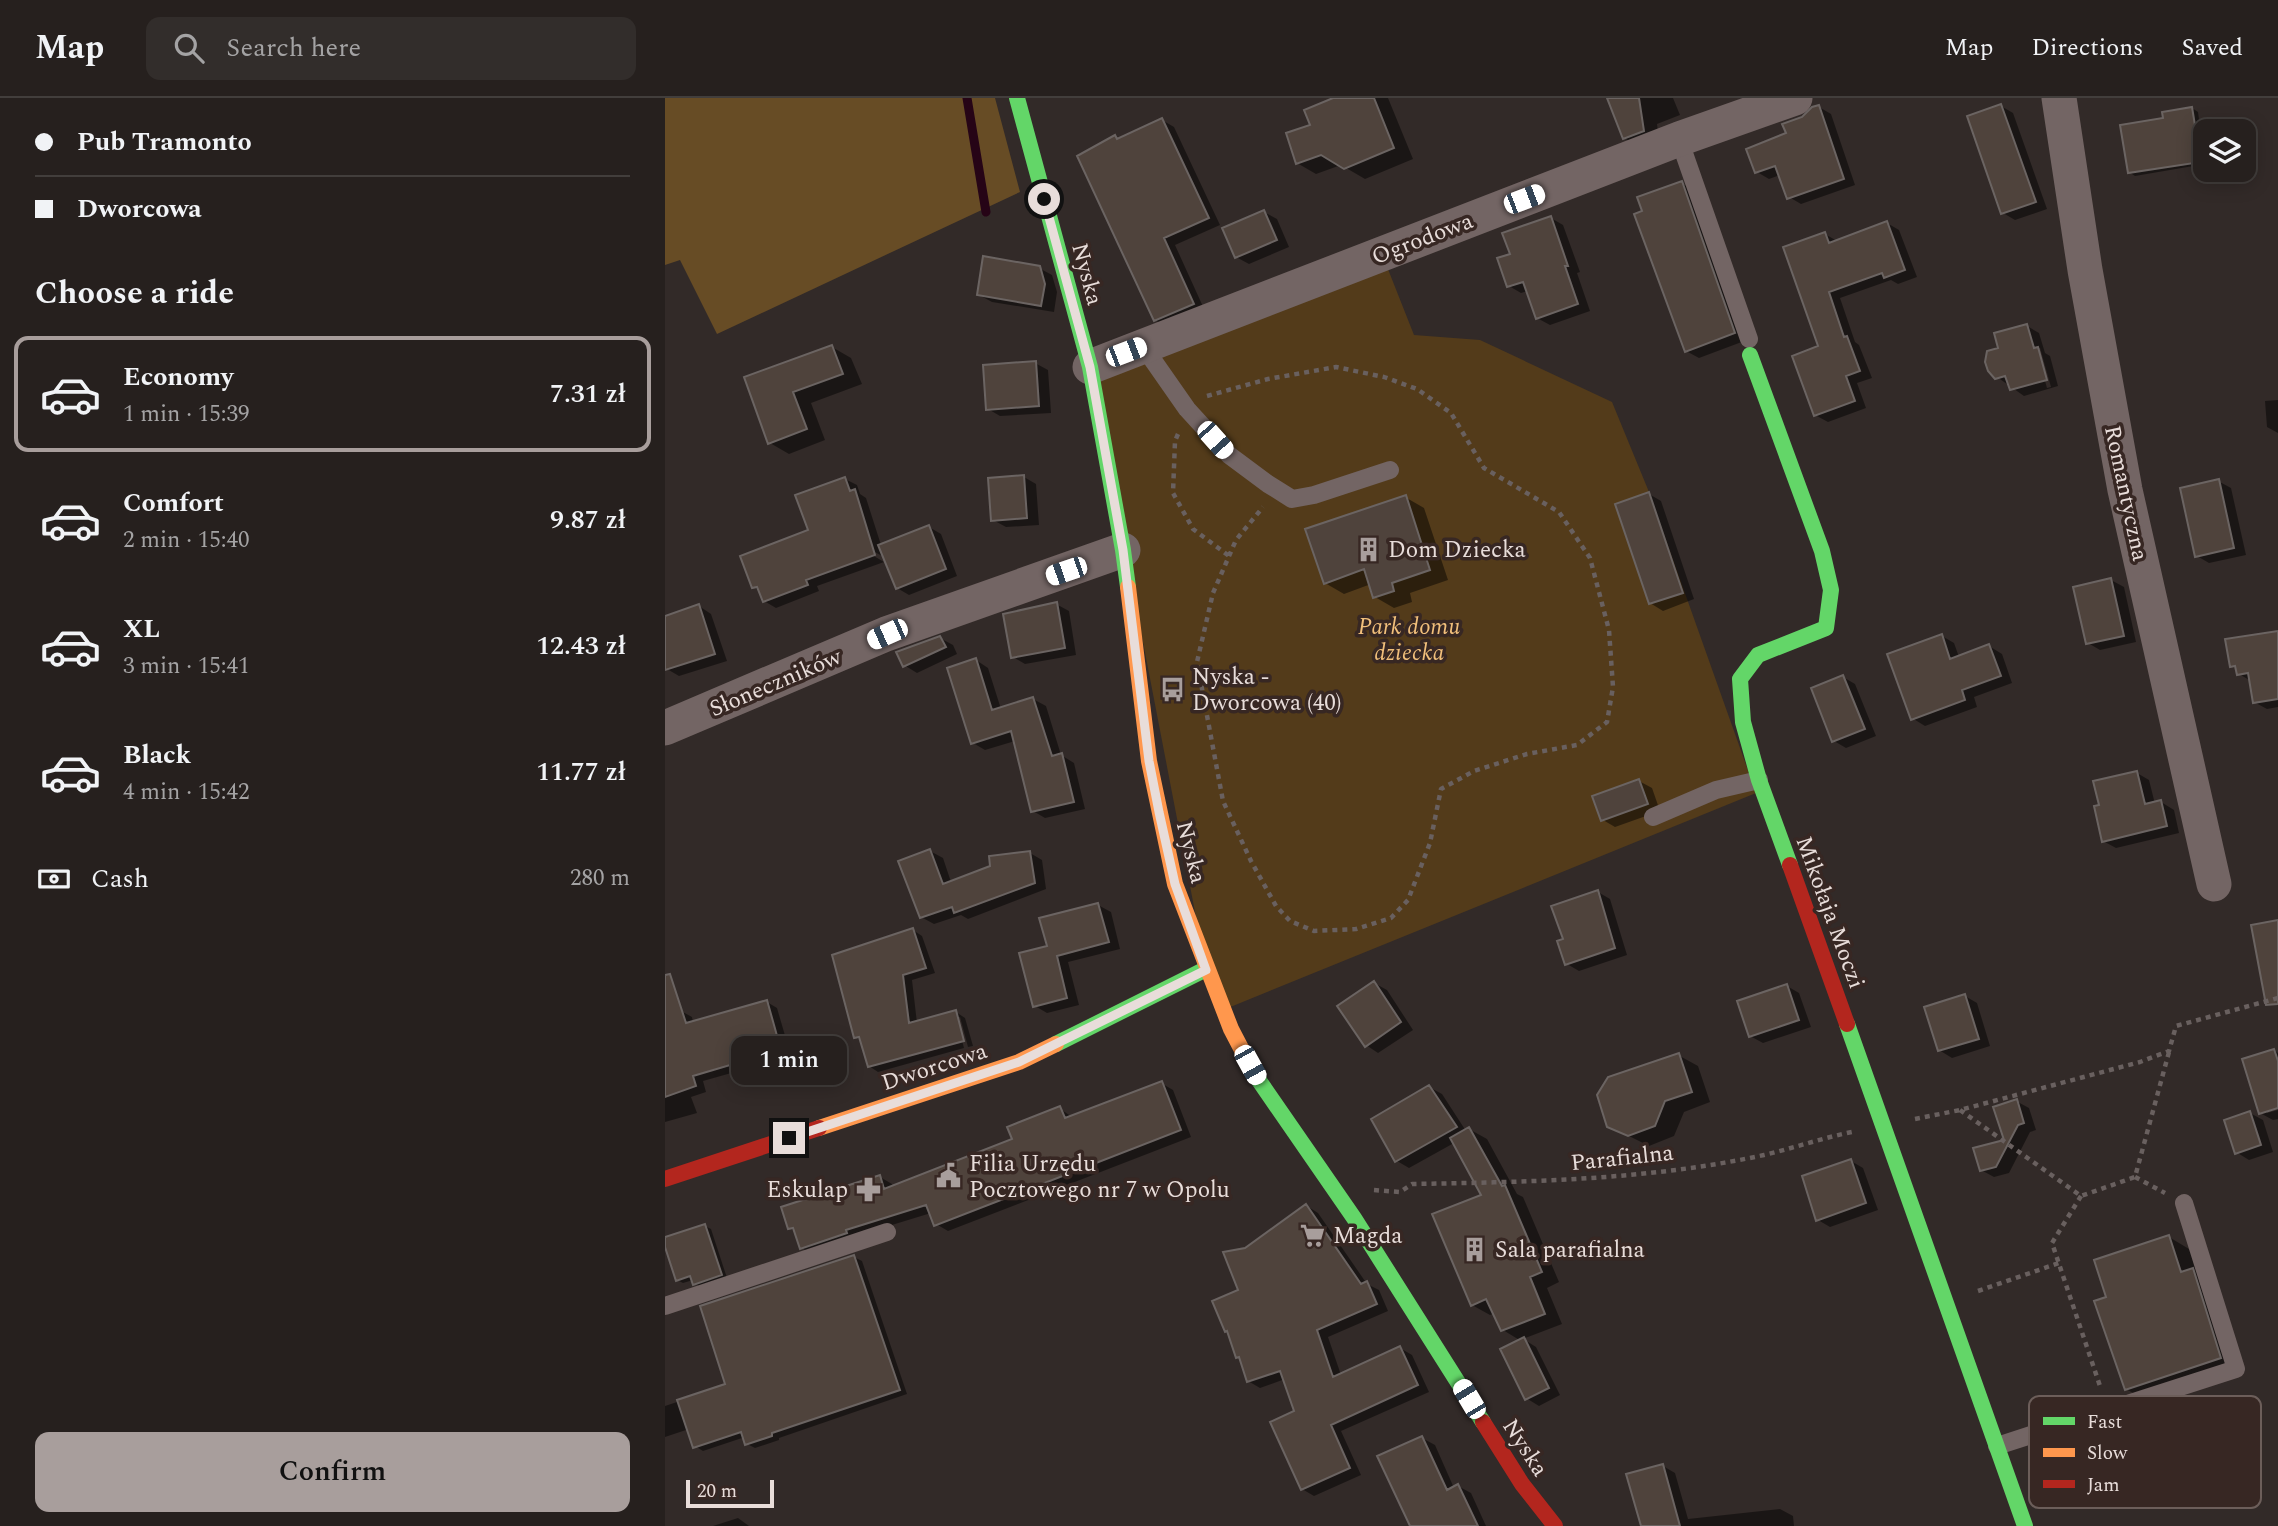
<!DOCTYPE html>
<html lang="en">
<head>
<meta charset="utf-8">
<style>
  body { margin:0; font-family:Spectral,serif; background:#322d2b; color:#f1f3f6; height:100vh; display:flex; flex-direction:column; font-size:26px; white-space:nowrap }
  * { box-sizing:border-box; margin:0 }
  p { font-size:23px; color:#a4a3a4 }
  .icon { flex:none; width:38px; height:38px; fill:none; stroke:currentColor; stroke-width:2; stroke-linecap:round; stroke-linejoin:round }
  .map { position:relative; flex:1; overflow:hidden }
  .panel { display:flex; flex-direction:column; background:#26201e; width:665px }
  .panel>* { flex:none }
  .guide { display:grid; align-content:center; height:154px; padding:0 35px; background:#26201e }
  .tools { position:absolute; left:1528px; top:21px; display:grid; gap:14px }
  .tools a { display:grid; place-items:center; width:63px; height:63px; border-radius:14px; background:#26201e; box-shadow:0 4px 18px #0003,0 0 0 2px #423e3c; font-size:35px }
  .scale { position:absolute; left:21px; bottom:18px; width:88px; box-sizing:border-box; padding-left:7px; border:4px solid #e8ddda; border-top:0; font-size:19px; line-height:24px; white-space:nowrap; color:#e8ddda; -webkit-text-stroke:5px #372723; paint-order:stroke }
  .end { position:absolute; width:32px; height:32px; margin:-16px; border:9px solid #e8ddda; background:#111; box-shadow:0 0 0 4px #111 }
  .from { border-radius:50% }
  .bubble { position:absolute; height:49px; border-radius:14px; background:#26201e; box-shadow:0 4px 18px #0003,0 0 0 2px #423e3c; font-size:23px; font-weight:600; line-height:49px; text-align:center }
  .car { position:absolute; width:21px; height:42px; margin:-21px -10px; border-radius:9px; box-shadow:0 0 5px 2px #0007; background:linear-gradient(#fff 24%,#345 0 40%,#fff 0 76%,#345 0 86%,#fff 0) }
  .guide b { display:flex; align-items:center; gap:24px; height:66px; font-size:26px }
  .guide b+b { border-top:2px solid #423e3c }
  .guide i { width:18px; height:18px; background:#f1f3f6 }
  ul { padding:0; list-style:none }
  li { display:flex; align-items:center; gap:21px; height:116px; margin:0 14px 10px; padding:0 21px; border:4px solid transparent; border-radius:14px }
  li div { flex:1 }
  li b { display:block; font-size:26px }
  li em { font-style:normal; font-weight:600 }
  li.current { border-color:#a89e9c }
  li>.icon { width:63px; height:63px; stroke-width:1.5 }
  h2 { padding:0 35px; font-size:32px; line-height:84px }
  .pay { display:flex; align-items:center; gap:18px; height:77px; padding:0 35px; font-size:26px }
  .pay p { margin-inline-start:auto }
  .button { display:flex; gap:14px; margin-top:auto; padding:14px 35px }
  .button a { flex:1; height:80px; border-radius:14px; background:#a89e9c; color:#111; font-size:28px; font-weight:600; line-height:80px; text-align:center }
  header { display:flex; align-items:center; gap:42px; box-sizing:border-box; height:98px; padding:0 35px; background:#26201e; border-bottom:2px solid #423e3c }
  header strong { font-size:33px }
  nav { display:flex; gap:38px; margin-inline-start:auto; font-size:24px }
  .search { width:490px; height:63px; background:#322d2b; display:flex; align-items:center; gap:18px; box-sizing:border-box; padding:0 24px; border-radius:14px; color:#a4a3a4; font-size:26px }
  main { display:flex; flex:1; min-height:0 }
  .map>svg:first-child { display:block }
</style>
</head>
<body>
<header>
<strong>Map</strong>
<div class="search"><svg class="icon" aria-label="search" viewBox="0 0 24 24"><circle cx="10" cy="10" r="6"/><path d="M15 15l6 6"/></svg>Search here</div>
<nav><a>Map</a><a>Directions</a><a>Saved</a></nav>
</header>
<main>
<section class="panel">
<div class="guide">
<b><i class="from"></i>Pub Tramonto</b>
<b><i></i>Dworcowa</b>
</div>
<h2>Choose a ride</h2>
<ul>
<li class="current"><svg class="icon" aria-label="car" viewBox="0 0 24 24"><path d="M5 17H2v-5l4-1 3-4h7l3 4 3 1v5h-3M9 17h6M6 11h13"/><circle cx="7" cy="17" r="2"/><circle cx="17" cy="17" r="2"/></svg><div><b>Economy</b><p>1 min · 15:39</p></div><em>7.31 zł</em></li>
<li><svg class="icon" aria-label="car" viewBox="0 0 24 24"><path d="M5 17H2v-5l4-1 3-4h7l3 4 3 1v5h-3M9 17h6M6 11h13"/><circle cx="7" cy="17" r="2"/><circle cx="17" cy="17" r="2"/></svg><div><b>Comfort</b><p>2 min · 15:40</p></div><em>9.87 zł</em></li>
<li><svg class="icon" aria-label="car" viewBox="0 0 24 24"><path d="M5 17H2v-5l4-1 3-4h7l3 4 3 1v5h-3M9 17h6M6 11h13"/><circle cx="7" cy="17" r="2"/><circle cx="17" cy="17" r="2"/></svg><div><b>XL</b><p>3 min · 15:41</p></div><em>12.43 zł</em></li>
<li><svg class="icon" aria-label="car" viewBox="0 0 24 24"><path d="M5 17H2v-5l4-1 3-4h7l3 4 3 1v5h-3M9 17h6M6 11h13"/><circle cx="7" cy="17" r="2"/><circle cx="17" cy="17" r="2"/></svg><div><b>Black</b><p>4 min · 15:42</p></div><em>11.77 zł</em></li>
</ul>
<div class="pay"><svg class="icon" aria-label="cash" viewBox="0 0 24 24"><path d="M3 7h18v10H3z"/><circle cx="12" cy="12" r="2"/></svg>Cash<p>280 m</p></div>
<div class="button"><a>Confirm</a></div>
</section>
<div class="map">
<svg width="1613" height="1428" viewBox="0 0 1613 1428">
  <rect width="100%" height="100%" fill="#322a28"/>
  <path fill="#533b1a" d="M717 156 749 237 815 242 947 304 984 394 1091 695 558 912 541 871 425 269Z"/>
  <path fill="#674c25" d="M0 0H330L355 94 52 236 15 162 0 167Z"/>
  <path fill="#0007" fill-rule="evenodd" d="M672 0H723L748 61 700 81 676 67 651 76 632 65 647 28Z
    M944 0H1008L1015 17 992 26 994 42 975 49 959 40Z
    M1336 8 1348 15 1382 111 1350 122 1338 115Z
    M1154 9 1166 16 1190 87 1136 106 1124 99 1115 77 1104 81 1092 74 1138 20Z
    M1527 10 1533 14 1540 66 1470 78 1464 74 1500 22Z
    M497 22 509 29 555 127 510 147 540 213 502 229 490 222 450 39 455 42Z
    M1016 85 1029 92 1082 242 1034 260 1021 253Z
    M599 114 612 121 624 149 584 166 571 159Z
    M886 120 898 127 915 174 912 175 925 213 885 227 872 220 863 193 856 195 844 188 847 157Z
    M1222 125 1234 132 1252 179 1233 186 1226 182 1175 200 1190 244 1194 247 1207 280 1192 285 1201 310 1163 324 1150 317 1160 136 1172 143Z
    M374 170 387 177 392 194 389 214 327 204 314 197Z
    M1362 228 1374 235 1380 255 1385 258 1393 288 1359 298 1332 279 1335 251ZM1371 250H1375L1386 289 1382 290Z
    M167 249 186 260 197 286 146 305 160 342 124 356 105 345 81 280Z
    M370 265 383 272 386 315 335 318 323 311Z
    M1613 302V335L1602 329 1600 303Z
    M359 379 371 386 374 427 341 429 328 422Z
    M180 381 192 387 195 396 201 400 216 447 264 429 276 436 292 478 244 497 232 490 221 460 204 451 202 454 219 464 152 488 154 493 111 510 99 503 95 493 89 489 146 433Z
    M1553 383 1566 390 1581 457 1544 465 1532 458Z
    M984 396 996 403 1029 501 998 513 985 505Z
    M740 399 759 410 783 482 745 495 747 504 729 510 710 499 706 486 679 496 660 485Z
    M1446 482 1459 489 1471 544 1435 552 1423 545Z
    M391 506 404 513 411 557 360 566 348 559Z
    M34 508 46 516 62 563 14 578 2 571 0 565V519Z
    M1612 535 1613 609 1602 611 1589 604 1586 583 1574 576 1573 571 1566 568Z
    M1277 538 1289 545 1294 559 1324 548 1337 556 1347 585 1309 599 1312 609 1260 628 1247 620Z
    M275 540 288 547 292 556 252 575 239 567Z
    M311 562 323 570 336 611 368 601 381 608 396 657 409 665 420 711 380 720 368 713 350 643 320 652 308 645Z
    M1178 579 1190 586 1211 638 1181 650 1169 643Z
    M1472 675 1484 682 1490 706 1496 704 1509 712 1514 735 1451 750 1438 743 1436 708Z
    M974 683 987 690 995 713 950 729 938 722Z
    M265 753 278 760 286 784 365 755 377 762 381 791 303 821 296 817 269 826 256 819Z
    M933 794 945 801 962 857 914 873 902 866 900 842Z
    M433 807 446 814 455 851 403 864 414 907 382 915 370 908 384 849Z
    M248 832 257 838 270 875 247 882 252 925 291 914 300 920 308 948 303 949 295 919H291L299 950 213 974 204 968 197 943 190 939Z
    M709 885 722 892 748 932 713 955 701 947Z
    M1122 888 1134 895 1146 929 1098 945 1085 938Z
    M1300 898 1312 905 1325 948 1287 960 1274 952Z
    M102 904 112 910 126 958 38 983 41 994 26 999 32 1015 0 1024V919L16 913 27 919 28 925Z
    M1609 952 1613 955V1008L1602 1012V1015L1613 1012V1021L1608 1022 1595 1015Z
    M1013 957 1033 968 1045 1004 1019 1014 1009 1038 984 1048 944 1028Z
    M496 985 508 992 526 1039 283 1133 271 1126 266 1115 191 1138 148 1157 137 1150 131 1134 125 1130 215 1079 227 1086 228 1089 349 1042 394 1010 407 1019Z
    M764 989 777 996 801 1033 804 1031 822 1041 852 1096 858 1099 894 1184 882 1190 897 1226 858 1241 871 1249 895 1297 874 1308 861 1300 856 1243 838 1232 830 1215 825 1217 807 1207 818 1098 789 1045 744 1070 732 1063Z
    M1351 1003 1364 1010 1371 1032 1365 1034 1344 1075 1329 1079 1316 1072 1341 1043Z
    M1585 1015 1598 1022 1608 1054 1584 1062 1571 1054Z
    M1186 1063 1198 1070 1213 1112 1165 1129 1153 1122Z
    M642 1108 653 1115 702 1186 714 1192 723 1213 663 1239 676 1277 735 1250 747 1257 764 1294 676 1333 696 1377 649 1398 637 1391 631 1314 620 1281 595 1290 583 1283 576 1261 573 1259 576 1193 581 1151Z
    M40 1128 46 1131 62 1180 35 1189 30 1185 28 1182 18 1185 12 1182 0 1141Z
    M1504 1139 1529 1154 1553 1187 1580 1274 1486 1305 1461 1291 1443 1201Z
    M189 1159 197 1163 242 1296 114 1340V1342L90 1350 82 1346 80 1339 38 1353 30 1348 24 1331 0 1339V1308L63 1287Z
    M757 1340 770 1347 789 1390 793 1388 806 1395 821 1428H747Z
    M998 1368 1010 1375 1023 1421 1115 1411 1128 1418 1129 1428H978Z
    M73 1420 84 1428H48Z"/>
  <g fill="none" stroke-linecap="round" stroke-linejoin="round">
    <path stroke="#260416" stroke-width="9" d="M302 0 321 114"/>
  </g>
  <path fill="#4f433c" stroke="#6b6462" stroke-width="2" d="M668 0H709L729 50 679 71 656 57 631 66 621 35 645 27 639 12Z
    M942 0H974L979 33 958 41Z
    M1336 6 1371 104 1336 116 1302 18Z
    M1154 7 1179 81 1122 101 1110 68 1090 75 1081 51 1121 35 1117 26 1137 19 1147 9Z
    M1527 9 1536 64 1463 75 1455 27 1498 20 1497 14Z
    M497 20 544 120 499 140 529 206 489 223 412 58 450 37 452 41Z
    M1017 83 1070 235 1020 254 969 116 977 113 972 99Z
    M599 112 612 142 570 160 557 130Z
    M886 118 903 168H900L913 206 871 221 858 184 842 189 832 160 845 156 837 135Z
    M1222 123 1240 172 1219 180 1217 175 1164 194 1179 239 1182 238 1195 273 1181 278 1190 303 1149 318 1127 258 1153 248 1118 149 1160 134 1164 145Z
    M318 158 375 168 380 186 376 208 312 197Z
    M1362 226 1369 250 1373 249 1382 282 1345 292 1340 278 1330 281 1323 273 1320 264 1322 253 1333 250 1329 235Z
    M167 247 178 276 128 294 142 331 103 346 79 279Z
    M371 263 374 308 321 312 318 267Z
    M359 377 362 420 326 423 323 380Z
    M180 379 185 393 190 391 210 457 141 482 143 487 98 504 92 489 87 490 75 458 143 432 130 397Z
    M1554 381 1569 450 1530 459 1515 390Z
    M984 394 1018 495 984 506 950 406Z
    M741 397 765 472 727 485 729 493 708 500 699 471 659 486 640 431Z
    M264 427 281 471 231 491 213 447Z
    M1446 480 1459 538 1421 546 1408 489Z
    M392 504 400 550 346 560 338 516Z
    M34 506 50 556 0 572V518Z
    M1613 533V601L1588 605 1583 575 1572 577 1570 568 1565 569 1560 541Z
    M1277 536 1285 561 1324 546 1336 578 1297 592 1300 602 1246 622 1222 556Z
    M275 538 281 549 238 569 231 554Z
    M311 560 327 612 368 599 387 658 397 655 409 704 366 714 346 633 306 646 282 570Z
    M1178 577 1200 631 1167 644 1146 590Z
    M1472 673 1480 706 1496 702 1502 728 1437 744 1429 708 1434 707 1428 683Z
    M974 681 983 706 936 723 927 698Z
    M265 751 278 786 325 768 324 758 365 753 370 785 289 815 287 809 255 820 233 763Z
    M933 792 950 850 900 867 892 843 898 841 886 808Z
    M433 805 444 844 392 858 402 900 368 909 354 855 382 848 374 820Z
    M1613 822V906L1601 907 1586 827Z
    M248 830 261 870 238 877 244 925 291 912 299 943 203 969 194 939 189 940 167 857Z
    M5 876 21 925 102 902 116 952 28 978 31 988 0 999V877Z
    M709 883 736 924 700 949 672 908Z
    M1122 886 1134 922 1084 939 1072 903Z
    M1300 896 1314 941 1273 953 1259 909Z
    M1609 951 1613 963V1010L1594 1016 1577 961Z
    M1014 955 1027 994 1000 1003 990 1028 963 1038 942 1029 932 997 943 979Z
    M497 983 516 1032 269 1128 261 1107 181 1132 182 1135 135 1151 128 1130 123 1131 116 1109 215 1077 219 1091 347 1041 342 1029 395 1008 400 1020Z
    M764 987 792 1029 730 1064 706 1021Z
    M1352 1001 1359 1025 1353 1027 1331 1069 1315 1073 1308 1050 1339 1042 1328 1009Z
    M1585 1013 1596 1047 1570 1056 1559 1022Z
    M804 1029 837 1088 840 1087 877 1174 865 1179 880 1216 836 1233 821 1201 806 1208 767 1116 816 1097 785 1040Z
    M1186 1061 1201 1105 1151 1123 1137 1078Z
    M641 1106 696 1186 702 1183 712 1206 652 1232 668 1279 735 1248 753 1287 666 1327 685 1370 636 1392 605 1324 629 1313 615 1273 582 1284 574 1259 571 1260 562 1233 560 1234 547 1203 573 1192 558 1154 580 1150Z
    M40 1126 57 1177 28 1187 25 1178 11 1183 0 1149V1139Z
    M1504 1137 1516 1174 1528 1170 1556 1260 1460 1292 1429 1203 1441 1199 1429 1162Z
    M189 1157 235 1292 107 1335V1338L80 1347 76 1334 28 1350 12 1302 60 1286 35 1208Z
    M859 1239 884 1290 860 1302 835 1251Z
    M757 1338 782 1392 793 1386 813 1428H745L712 1358Z
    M998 1366 1015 1428H976L961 1376Z"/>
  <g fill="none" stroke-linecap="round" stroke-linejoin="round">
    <path stroke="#69605f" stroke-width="4.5" stroke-dasharray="5 5" stroke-linecap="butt" d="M542 298 603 281 671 269 719 279 752 291 786 315 819 370 894 414 925 460 944 532 948 589 942 624 912 647 862 656 809 673 776 691 765 745 743 802 726 820 691 831 649 833 625 823 611 808 586 763 558 703 532 564 548 495 571 442 598 409
      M513 336 510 343 508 395 528 431 564 458
      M1295 1012 1416 1098 1470 1079 1504 954
      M1250 1021 1295 1012 1475 964 1504 953 1511 928 1613 900
      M1470 1079 1500 1095
      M709 1092 735 1094 747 1086C865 1084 984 1082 1099 1057 1129 1050 1157 1040 1187 1034
      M1416 1098 1387 1145 1436 1291
      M1313 1193 1394 1165"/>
    <path stroke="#736564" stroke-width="18" d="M1014 41 1084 241
      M478 248 522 311 564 357 603 386 627 401 649 397 725 372
      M988 719 1051 692 1094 682
      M0 1208 222 1134
      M1332 1348 1571 1271 1519 1105"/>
    <path stroke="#736564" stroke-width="35" d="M1394 0 1420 172 1460 392 1549 786
      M425 269 1014 41 1130 0
      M0 630 221 536 458 452"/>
    <path stroke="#63d668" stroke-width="16" d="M352 0 425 269 458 452 463 489
      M1085 257 1157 453 1166 492 1161 530 1093 557 1075 581 1078 624 1094 682 1125 767
      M1182 926 1360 1428
      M391 946 541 871
      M578 954 595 984 689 1120 818 1324"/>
    <path stroke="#ff974d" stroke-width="16" d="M463 489 484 663 510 786 566 931 578 954
      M154 1030 354 964 391 946"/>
    <path stroke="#b3261e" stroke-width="16" d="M1125 767 1182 926
      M0 1081 154 1030
      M818 1324 857 1386 890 1428"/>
  </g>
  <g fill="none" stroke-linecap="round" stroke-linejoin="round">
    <path stroke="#e8ddda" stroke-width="9" d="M124 1040 354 964 541 872 510 786 494 714 484 663 458 452 425 269 379 101"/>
  </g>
  <defs>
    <symbol id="building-bare" viewBox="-9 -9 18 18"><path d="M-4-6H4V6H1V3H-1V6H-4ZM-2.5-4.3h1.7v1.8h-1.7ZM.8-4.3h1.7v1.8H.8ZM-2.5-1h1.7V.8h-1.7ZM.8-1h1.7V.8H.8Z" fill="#a89e9c" stroke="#372723" stroke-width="2.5" paint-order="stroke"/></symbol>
    <symbol id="bus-bare" viewBox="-9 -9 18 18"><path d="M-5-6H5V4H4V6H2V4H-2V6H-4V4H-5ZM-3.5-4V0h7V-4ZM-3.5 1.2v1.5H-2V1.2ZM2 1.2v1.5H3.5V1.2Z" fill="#a89e9c" stroke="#372723" stroke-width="2.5" paint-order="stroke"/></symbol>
    <symbol id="civic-bare" viewBox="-9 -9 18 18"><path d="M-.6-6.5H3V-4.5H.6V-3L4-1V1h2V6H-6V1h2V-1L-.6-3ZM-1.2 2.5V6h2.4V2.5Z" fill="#a89e9c" stroke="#372723" stroke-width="2.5" paint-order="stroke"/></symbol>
    <symbol id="pharmacy-bare" viewBox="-9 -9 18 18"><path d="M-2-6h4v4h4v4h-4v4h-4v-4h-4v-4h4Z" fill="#a89e9c" stroke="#372723" stroke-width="2.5" paint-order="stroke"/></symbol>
    <symbol id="supermarket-bare" viewBox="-9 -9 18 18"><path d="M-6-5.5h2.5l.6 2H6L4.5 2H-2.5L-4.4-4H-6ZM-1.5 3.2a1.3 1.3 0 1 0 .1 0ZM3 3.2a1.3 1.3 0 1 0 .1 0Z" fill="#a89e9c" stroke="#372723" stroke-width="2.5" paint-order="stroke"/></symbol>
  </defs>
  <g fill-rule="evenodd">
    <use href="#building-bare" x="686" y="434" width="35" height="35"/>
    <use href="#bus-bare" x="490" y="574" width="35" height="35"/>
    <use href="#civic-bare" x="266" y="1060" width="35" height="35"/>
    <use href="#pharmacy-bare" x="186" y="1074" width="35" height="35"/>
    <use href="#supermarket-bare" x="630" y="1120" width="35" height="35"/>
    <use href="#building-bare" x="792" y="1134" width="35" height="35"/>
  </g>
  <g text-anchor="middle" stroke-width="7" stroke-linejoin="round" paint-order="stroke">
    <g font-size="23" fill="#e8ddda" stroke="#372723">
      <text transform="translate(757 140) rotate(-21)" y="8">Ogrodowa</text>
      <text transform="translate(423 176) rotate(75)" y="8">Nyska</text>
      <text transform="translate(1462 395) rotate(78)" y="8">Romantyczna</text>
      <text transform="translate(110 584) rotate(-23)" y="8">Słoneczników</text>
      <text transform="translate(527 754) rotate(76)" y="8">Nyska</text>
      <text transform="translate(1166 814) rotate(70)" y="8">Mikołaja Moczi</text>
      <text transform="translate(269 968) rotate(-18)" y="8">Dworcowa</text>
      <text transform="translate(957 1059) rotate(-6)" y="8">Parafialna</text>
      <text transform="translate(861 1349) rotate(57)" y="8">Nyska</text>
    </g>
    <g font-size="23" fill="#e8ddda" stroke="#372723" text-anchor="start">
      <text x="723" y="459">Dom Dziecka</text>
      <text x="527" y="586">Nyska -<tspan x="527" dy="26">Dworcowa (40)</tspan></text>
      <text x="304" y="1073">Filia Urzędu<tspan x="304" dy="26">Pocztowego nr 7 w Opolu</tspan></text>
      <text x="183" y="1099" text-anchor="end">Eskulap</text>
      <text x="668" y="1145">Magda</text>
      <text x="830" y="1159">Sala parafialna</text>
    </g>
    <g font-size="23" font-style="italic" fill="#f1bf7b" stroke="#372723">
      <text x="744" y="536">Park domu<tspan x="744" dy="26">dziecka</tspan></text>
    </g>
  </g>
  <rect x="1364" y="1298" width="232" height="112" rx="10" fill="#372723" stroke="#6c5e5a" stroke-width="2"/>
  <rect x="1378" y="1319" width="32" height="8" fill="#63d668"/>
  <rect x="1378" y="1350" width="32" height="9" fill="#ff974d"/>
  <rect x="1378" y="1382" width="32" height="8" fill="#b3261e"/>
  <g font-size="19" fill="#e8ddda">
    <text x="1422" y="1330">Fast</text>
    <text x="1422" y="1361">Slow</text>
    <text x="1422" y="1393">Jam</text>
  </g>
</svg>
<div class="tools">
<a><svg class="icon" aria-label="layers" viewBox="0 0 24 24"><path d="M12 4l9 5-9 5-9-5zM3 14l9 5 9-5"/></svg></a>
</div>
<div class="scale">20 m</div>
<i class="end from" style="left:379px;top:101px"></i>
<i class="end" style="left:124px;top:1040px"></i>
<div class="bubble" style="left:66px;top:938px;width:116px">1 min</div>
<i class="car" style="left:859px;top:101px;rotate:69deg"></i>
<i class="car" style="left:461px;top:254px;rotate:69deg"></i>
<i class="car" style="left:550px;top:342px;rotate:138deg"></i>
<i class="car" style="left:401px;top:473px;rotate:251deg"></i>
<i class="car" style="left:222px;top:536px;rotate:246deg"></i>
<i class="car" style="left:585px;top:967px;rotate:151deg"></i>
<i class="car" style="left:804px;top:1301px;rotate:329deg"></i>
</div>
</main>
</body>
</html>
